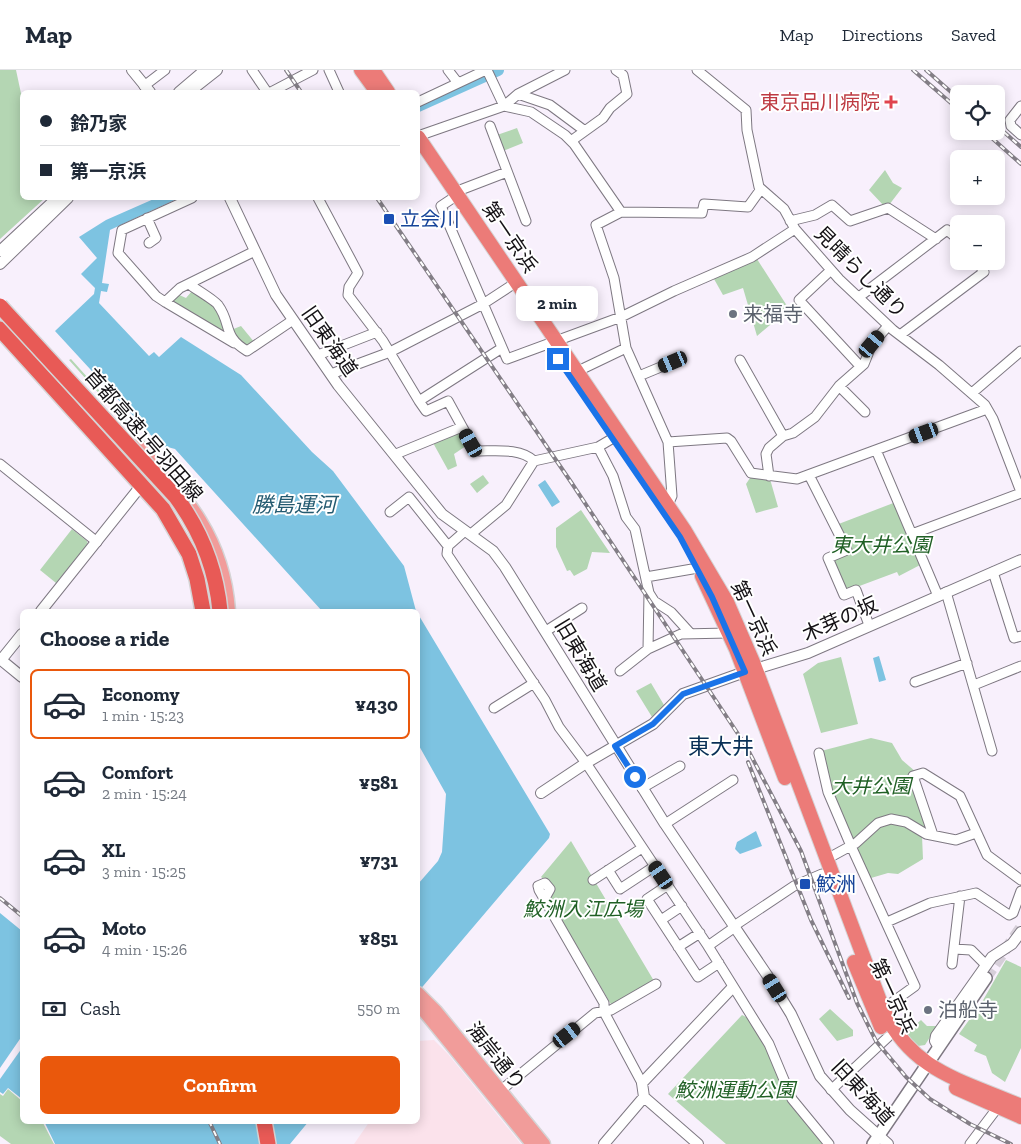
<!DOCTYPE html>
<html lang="en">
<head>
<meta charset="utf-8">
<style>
  body { margin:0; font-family:"Zilla Slab","Noto Sans JP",serif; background:#f2f2f3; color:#1f2937; height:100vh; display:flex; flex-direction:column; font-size:19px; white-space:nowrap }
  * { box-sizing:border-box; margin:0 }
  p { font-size:16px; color:#747a83 }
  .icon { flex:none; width:28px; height:28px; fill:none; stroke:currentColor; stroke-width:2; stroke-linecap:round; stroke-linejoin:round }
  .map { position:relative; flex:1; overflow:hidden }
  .panel { position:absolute; left:20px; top:539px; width:400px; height:515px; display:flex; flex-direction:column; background:#fff; border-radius:8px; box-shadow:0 2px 12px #0003 }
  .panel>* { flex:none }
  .hud { position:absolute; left:20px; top:20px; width:400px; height:110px; border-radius:8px; box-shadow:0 2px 12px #0003; display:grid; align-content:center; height:110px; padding:0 20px; background:#fff }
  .tools { position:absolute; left:950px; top:15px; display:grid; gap:10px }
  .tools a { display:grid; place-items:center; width:55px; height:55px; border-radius:8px; background:#fff; box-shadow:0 2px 12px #0003; font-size:25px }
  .end { position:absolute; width:22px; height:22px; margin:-11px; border:6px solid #1a73e8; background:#fff; box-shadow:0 0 0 2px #fff }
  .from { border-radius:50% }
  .bubble { position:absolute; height:35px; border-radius:8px; background:#fff; box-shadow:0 2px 12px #0003; font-size:16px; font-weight:700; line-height:35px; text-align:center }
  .car { position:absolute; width:15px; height:30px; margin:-15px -8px; border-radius:6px; box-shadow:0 0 4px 1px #0007; background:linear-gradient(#222 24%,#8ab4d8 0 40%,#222 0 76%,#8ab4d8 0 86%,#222 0) }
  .hud b { display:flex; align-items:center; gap:18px; height:48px; font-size:19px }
  .hud b+b { border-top:1px solid #e0e1e3 }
  .hud i { width:12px; height:12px; background:#1f2937 }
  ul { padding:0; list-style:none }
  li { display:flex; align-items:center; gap:15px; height:70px; margin:0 10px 8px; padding:0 10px; border:2px solid transparent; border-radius:8px }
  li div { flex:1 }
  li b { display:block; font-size:19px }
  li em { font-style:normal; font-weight:700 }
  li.active { border-color:#ea580c }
  li>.icon { width:45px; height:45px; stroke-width:1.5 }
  h2 { padding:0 20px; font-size:22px; line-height:60px }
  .pay { display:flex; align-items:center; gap:12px; height:55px; padding:0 20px; font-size:19px }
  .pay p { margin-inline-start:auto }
  .primary-button { display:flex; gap:10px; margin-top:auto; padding:10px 20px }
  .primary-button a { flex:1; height:58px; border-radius:8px; background:#ea580c; color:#fff; font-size:20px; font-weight:700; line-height:58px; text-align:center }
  header { display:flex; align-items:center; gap:30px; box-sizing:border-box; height:70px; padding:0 25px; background:#fff; border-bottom:1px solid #e0e1e3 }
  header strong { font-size:24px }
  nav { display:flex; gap:28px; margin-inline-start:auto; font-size:18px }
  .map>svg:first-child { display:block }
</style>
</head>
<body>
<header>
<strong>Map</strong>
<nav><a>Map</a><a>Directions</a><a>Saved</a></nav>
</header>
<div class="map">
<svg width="1021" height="1074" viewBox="0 0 1021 1074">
  <rect width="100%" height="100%" fill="#f8f0fc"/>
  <path fill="#fbe2eb" d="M434 970 448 984 521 1074H354L370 1051H418V971Z"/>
  <path fill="#b4d6b3" d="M0 0H16L22 28V128H45L0 169Z
    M517 58 523 73 503 81 497 65Z
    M885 100 893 113 902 118 889 135 885 137 869 120Z
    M757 189 789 239 757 266 743 218 723 225 714 209Z
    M192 221 215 236 227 260 224 262 171 234V229L177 224 186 228Z
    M241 256 255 273 246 278 237 271 231 260Z
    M71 289 149 376 147 377 69 290Z
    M461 359 469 374 454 384 457 396 448 400 432 371Z
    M483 405 489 413 477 423 470 414Z
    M752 405 770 409 778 437 756 443 746 414Z
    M896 432 922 494 899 506 897 502 846 521 832 489 850 482 836 455Z
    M581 440 610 483 592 482 587 499 574 506 570 500 567 501 556 477V458Z
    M72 459 87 471 88 474 56 513 40 500Z
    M841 587 858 654 821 663 803 604 818 593Z
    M651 613 664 635 652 647 636 621Z
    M871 668 892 673 902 690 916 702 928 756 922 766 923 789 898 804 888 803 871 808 830 721 821 681Z
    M571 771 654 911 612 936 548 827 549 813 541 807Z
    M1006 890 1021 897V978L1005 1012 992 1003 986 986 974 981 977 975 959 964 982 932Z
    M830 939 853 960V966L837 971 819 949Z
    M742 945C764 954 777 1008 789 1029 798 1045 814 1060 826 1074H726L668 1024Z
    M921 950 927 956H937L925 975 918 976 905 964Z
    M8 1019 22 1031V1051H42L54 1074H11L0 1066V1024L3 1026Z"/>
  <path fill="#7dc3e1" d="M156 128H179L110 160 102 213 109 214 107 222 101 221 99 233 149 286 154 282 159 287 181 267 241 305 312 382 333 401 404 496 416 541H322L175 379 160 375 55 261 94 224 95 218 81 204 97 188 79 167 106 150Z
    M545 410 560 432 552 437 538 415Z
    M418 544 550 764 549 768 418 922V814L438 791 442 782 446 724 418 674Z
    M879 586 886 610 879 612 873 588Z
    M756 761 762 776 740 784 735 779 737 772Z
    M0 843 22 861V1029L8 1018 3 1024 0 1022Z
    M44 1051H309L290 1074H55Z"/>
  <path fill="#f8f0fc" d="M22 966V978L0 1009V998Z"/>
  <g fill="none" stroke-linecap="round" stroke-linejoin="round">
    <path stroke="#7dc3e1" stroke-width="12" d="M418 36 498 0"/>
    <path stroke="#d6cfd9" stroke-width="11" stroke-dasharray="11 5.5" stroke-linecap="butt" d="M986 908 1021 857"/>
    <defs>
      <path id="minor" d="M252 0 267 22
        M329 0 339 22
        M448 0 458 13
        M487 0 504 36 518 24 565 0
        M697 0 746 40 747 60 759 117 784 139 795 159 839 209 893 260 939 295 985 335 993 349 1021 422
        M144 16 165 0
        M271 22 313 0
        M518 24 550 35 585 61
        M418 32 486 0
        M1021 36 1010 50 1011 56 1021 65
        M490 56 526 151
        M418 66 504 36 531 42 565 65 574 74 621 142
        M571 71 603 48 610 38 627 24 623 5 616 0
        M455 122 507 102
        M192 128 122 160 118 183 156 226 165 232 180 218 255 181
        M318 128 358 203 349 217 348 225 383 271 419 331 502 278
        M450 130 441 136 507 289 621 247 674 221 752 187 795 159
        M147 148 156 168 149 173
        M790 151 815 145 832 135 850 151 888 138 936 169
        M831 200 799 230 860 296
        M189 214C195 219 216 231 218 235 232 254 222 266 247 281L293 250
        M859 227 947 160 959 170
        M165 232 234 273
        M900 265 984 202 977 191
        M318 285 377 262
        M740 290 783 366
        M578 301 626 278
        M331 304 390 282 483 234 509 217
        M639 306 680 289
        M839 316 865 342
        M972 323 1021 281
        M419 331 426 341 448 331 471 373 479 381C496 381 521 378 534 391
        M668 372 727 368 731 371 751 403 797 409 987 339
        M598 377 613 406 626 447 635 459 649 523 654 531 671 542 691 564
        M876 380 938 526
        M396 384 462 357
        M0 394 97 472
        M809 405 847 480 828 488 844 525 856 520 869 555
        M769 406 766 384 769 378 783 366 793 363 815 347 839 316 864 294 872 274 888 256
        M668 435 672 426 668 372 626 278 614 208 596 155 621 142 702 143 704 134 748 137 761 119
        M390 442 409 427 448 476
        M465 461 448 476 447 484 545 630 559 657 586 693 708 876 769 974 792 1029 829 1074
        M471 464 506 435 534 391 598 377 620 364
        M912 464 1021 423
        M993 502 1014 568 1021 566
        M646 507 698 498
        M946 522 992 681
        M546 561 582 538
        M648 579 649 523
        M620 601 648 579 681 564 729 563
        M915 612 967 593
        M974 615 1021 596
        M494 638 534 613
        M819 683 828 722 851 776
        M642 718 680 696
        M665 754 733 710
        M933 765 913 706 923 703 960 726 987 785 1021 810
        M851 776 915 916 883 939
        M825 790 856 773 878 753 891 749 906 752 926 764 956 770 976 763
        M608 800 620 819 655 796
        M593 810 642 778
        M668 815 647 829 698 907 719 893
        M545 828 550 819 545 813 538 816 539 820 604 933V942L642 1013
        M661 850 682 836
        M887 852 930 833 976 823 1009 845 1013 843 1021 821
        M734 856 794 816 822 804
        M708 876 735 857
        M678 877 700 863
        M954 879 971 880 986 895
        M952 894 960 826
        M831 1020 888 967
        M500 1021 595 943 611 940 656 914
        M970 1074 998 1037"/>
      <path id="tertiary" d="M132 0 150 22
        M179 22 205 0
        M189 22 217 0
        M230 128 276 225 338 315 442 444 493 481 505 497 665 754 767 905 791 944 820 1006 850 1040 888 1074
        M0 181 57 128
        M0 194 68 128
        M41 541 140 417
        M0 589 22 607
        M1 590 22 564
        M541 723 586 693 653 654 683 624 739 604 808 583 1021 490
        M938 976 935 971 936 966 992 887 1012 874 1021 862
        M604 1074 644 1027
        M698 1074 644 1027 642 1013 732 918"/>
      <path id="secondary" d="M873 1074 986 908"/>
      <path id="primary" d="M138 376C187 426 224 468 229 541
        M418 923 436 941 544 1074
        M418 934 532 1074"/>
      <path id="trunk" d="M361 0 377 22
        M373 0 388 22
        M418 67 685 461 727 532 753 592 883 939C912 1002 962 1010 1021 1036
        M702 506 736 579 785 708
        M854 892 881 957
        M956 1018 1021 1047"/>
      <path id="motorway" d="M0 259 163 439 189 484 197 509 203 541
        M264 1051 268 1074"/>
    </defs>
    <use href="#minor" stroke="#7e7882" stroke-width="11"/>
    <use href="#tertiary" stroke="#7e7882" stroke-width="12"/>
    <use href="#secondary" stroke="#7e7882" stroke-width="14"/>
    <use href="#primary" stroke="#d5d4d5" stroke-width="15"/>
    <use href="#trunk" stroke="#d5d4d5" stroke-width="16"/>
    <use href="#motorway" stroke="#d5d4d5" stroke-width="18"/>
    <use href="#minor" stroke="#fff" stroke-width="9"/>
    <use href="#tertiary" stroke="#fff" stroke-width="10"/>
    <use href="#secondary" stroke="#fff" stroke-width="11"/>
    <use href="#primary" stroke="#f19c9a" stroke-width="12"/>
    <use href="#trunk" stroke="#ec7b78" stroke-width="14"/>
    <use href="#motorway" stroke="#e85a56" stroke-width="15"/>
    <defs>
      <path id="rail" d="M286 0 301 22
        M913 0 959 40
        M926 0 959 29
        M996 55 1021 77
        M984 61 1021 94
        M377 128 571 412 746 676 801 781 857 933 876 971 906 1007 930 1029 970 1054 1011 1074
        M748 692 811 850 849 928
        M0 828 22 846
        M209 1051 220 1074"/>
    </defs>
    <use href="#rail" stroke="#837e86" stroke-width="4"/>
    <use href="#rail" stroke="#fff" stroke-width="2" stroke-dasharray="5.5" stroke-linecap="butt"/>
    <defs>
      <path id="motorway-bridge" d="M0 236 176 427C201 461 216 499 220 541"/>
    </defs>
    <use href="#motorway-bridge" stroke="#d5d4d5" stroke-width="18" stroke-linecap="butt"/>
    <use href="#motorway-bridge" stroke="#e85a56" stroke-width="15"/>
  </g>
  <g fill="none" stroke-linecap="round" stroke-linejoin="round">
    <path stroke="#1a73e8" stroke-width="6" d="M558 289 680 467 712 527 745 602 683 624 653 654 615 676 635 707"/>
  </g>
  <path fill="#e0444e" stroke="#fff" stroke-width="2" d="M888.5 24.5h5v5h5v5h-5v5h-5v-5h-5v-5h5z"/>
  <g fill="#1a4fb4" stroke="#fff" stroke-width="2">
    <rect x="383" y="143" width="12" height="12" rx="2.5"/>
    <rect x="799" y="808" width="12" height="12" rx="2.5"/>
  </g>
  <g fill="#6b7280" stroke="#fff" stroke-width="2">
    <circle cx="733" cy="244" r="5"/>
    <circle cx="928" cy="940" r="5"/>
  </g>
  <g text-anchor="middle" stroke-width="4" stroke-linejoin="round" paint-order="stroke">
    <g font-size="20" fill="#be3a42" stroke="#fff" text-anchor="end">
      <text x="880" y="39">東京品川病院</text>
    </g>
    <g font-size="20" fill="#164399" stroke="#fff" text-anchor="start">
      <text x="400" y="156">立会川</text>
      <text x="816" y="821">鮫洲</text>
    </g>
    <g font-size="20" fill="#141115" stroke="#fff">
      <text transform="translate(510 167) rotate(56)" y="7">第一京浜</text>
      <text transform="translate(861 202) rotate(45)" y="7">見晴らし通り</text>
      <text transform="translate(330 271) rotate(55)" y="7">旧東海道</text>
      <text transform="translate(144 365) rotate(49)" y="7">首都高速1号羽田線</text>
      <text transform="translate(754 548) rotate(65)" y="7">第一京浜</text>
      <text transform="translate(840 549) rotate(-24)" y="7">木芽の坂</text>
      <text transform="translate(581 585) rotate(59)" y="7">旧東海道</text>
      <text transform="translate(893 926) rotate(65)" y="7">第一京浜</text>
      <text transform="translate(496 986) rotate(51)" y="7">海岸通り</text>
      <text transform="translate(863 1022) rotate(47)" y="7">旧東海道</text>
    </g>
    <g font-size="20" fill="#5b616d" stroke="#fff" text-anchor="start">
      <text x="743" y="251">来福寺</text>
      <text x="938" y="947">泊船寺</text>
    </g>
    <g font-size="20" font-style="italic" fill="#206025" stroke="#fff">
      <text x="881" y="482">東大井公園</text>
      <text x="871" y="723">大井公園</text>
      <text x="583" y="846">鮫洲入江広場</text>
      <text x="735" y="1027">鮫洲運動公園</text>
    </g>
    <g font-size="21" font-style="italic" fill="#235a70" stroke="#fff">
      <text x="294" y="442">勝島運河</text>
    </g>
    <g font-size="22" fill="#093056" stroke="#fff">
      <text x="721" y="684">東大井</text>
    </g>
  </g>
</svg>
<div class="tools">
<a><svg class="icon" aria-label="locate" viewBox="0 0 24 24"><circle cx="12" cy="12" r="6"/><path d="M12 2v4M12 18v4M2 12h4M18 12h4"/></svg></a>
<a>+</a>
<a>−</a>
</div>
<i class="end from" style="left:635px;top:707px"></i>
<i class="end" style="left:558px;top:289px"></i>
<div class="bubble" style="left:516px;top:216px;width:82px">2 min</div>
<i class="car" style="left:872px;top:274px;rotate:40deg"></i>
<i class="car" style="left:673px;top:292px;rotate:247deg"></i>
<i class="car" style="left:924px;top:363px;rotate:250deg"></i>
<i class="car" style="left:471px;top:373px;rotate:331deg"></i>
<i class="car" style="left:661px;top:805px;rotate:326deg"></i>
<i class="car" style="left:775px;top:918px;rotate:328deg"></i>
<i class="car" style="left:567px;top:965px;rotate:52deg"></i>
<div class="hud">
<b><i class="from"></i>鈴乃家</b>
<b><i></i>第一京浜</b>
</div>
<section class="panel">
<h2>Choose a ride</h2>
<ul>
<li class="active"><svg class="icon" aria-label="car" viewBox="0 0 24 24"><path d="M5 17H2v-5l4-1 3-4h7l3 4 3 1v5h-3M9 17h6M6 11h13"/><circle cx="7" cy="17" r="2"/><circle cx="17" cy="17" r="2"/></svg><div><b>Economy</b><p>1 min · 15:23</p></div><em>¥430</em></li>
<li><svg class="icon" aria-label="car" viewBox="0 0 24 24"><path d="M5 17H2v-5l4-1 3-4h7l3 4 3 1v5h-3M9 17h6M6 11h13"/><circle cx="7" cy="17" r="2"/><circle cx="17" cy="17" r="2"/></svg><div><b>Comfort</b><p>2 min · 15:24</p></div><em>¥581</em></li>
<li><svg class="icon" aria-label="car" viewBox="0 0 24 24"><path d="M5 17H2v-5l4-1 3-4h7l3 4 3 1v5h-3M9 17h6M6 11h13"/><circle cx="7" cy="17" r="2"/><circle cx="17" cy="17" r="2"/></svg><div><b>XL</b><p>3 min · 15:25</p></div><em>¥731</em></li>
<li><svg class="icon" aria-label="car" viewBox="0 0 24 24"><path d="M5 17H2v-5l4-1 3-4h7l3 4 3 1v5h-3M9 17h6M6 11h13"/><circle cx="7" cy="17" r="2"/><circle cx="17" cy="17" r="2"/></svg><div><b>Moto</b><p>4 min · 15:26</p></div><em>¥851</em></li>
</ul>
<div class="pay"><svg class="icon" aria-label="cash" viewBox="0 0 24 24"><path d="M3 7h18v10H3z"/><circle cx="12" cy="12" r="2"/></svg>Cash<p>550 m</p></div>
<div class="primary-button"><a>Confirm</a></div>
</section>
</div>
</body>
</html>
